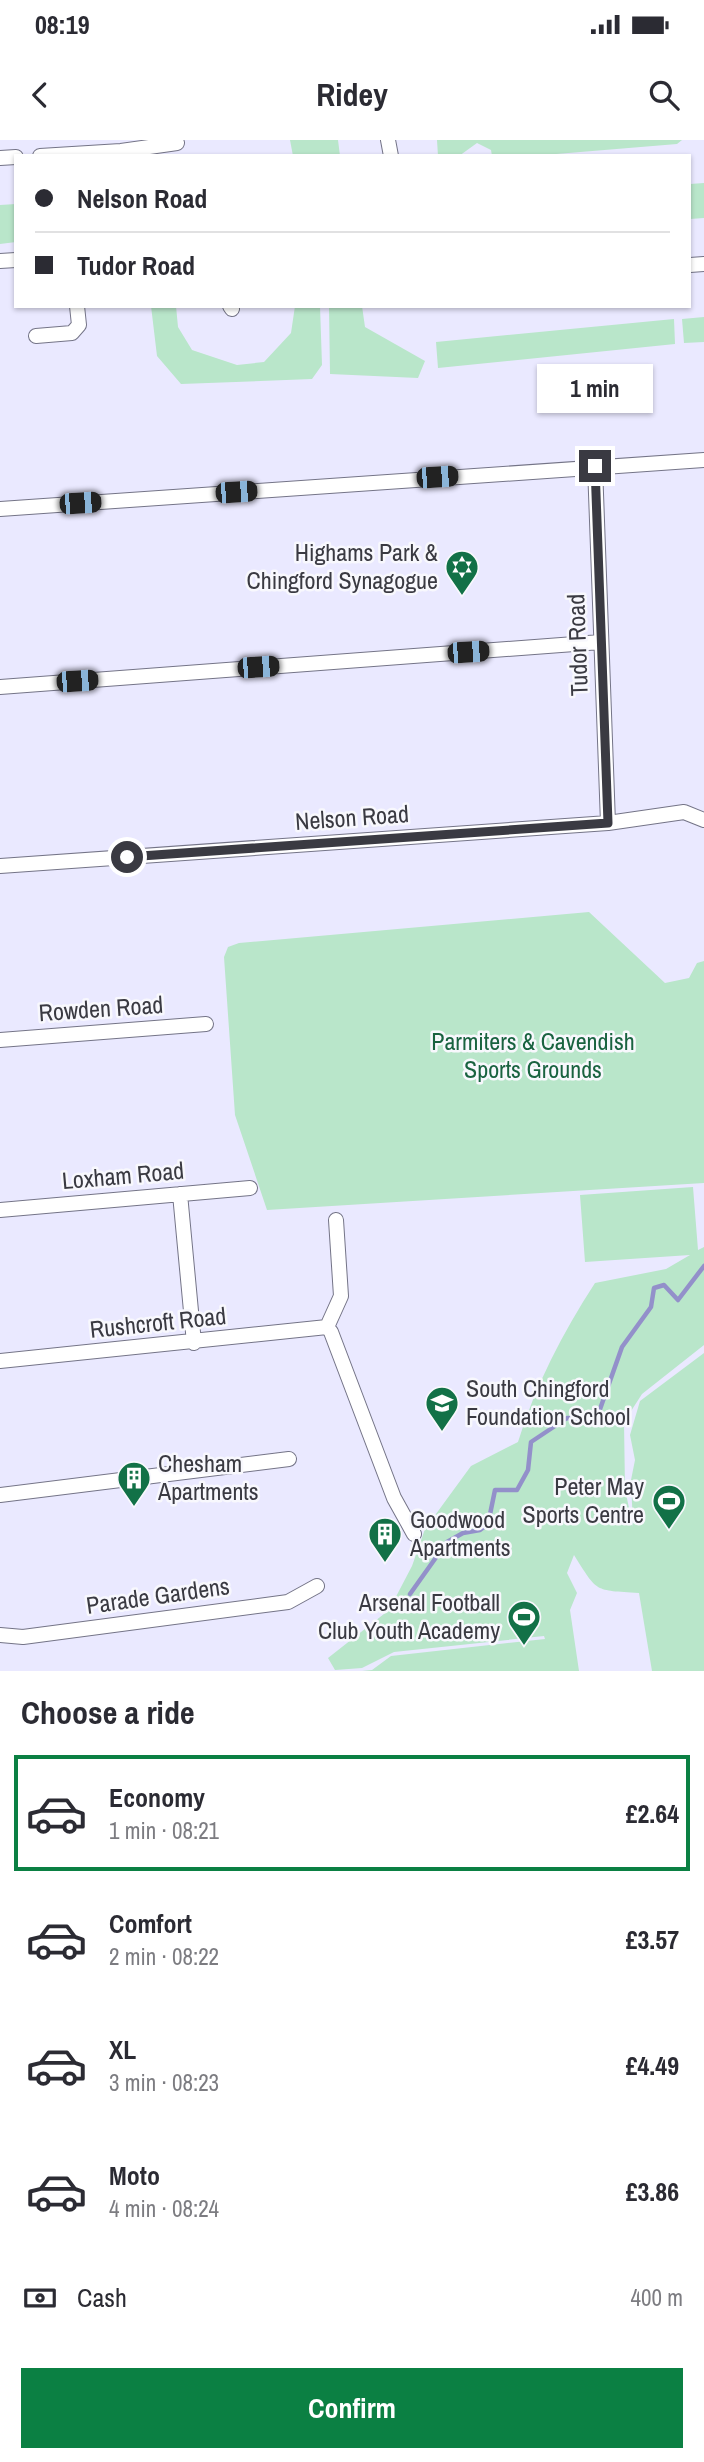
<!DOCTYPE html>
<html lang="en">
<head>
<meta charset="utf-8">
<style>
  body { margin:0; font-family:"Archivo Narrow",sans-serif; background:#f2f2f3; color:#2b2b33; height:100vh; display:flex; flex-direction:column; font-size:26px; white-space:nowrap }
  * { box-sizing:border-box; margin:0 }
  p { font-size:23px; color:#7c7c81 }
  .icon { flex:none; width:38px; height:38px; fill:none; stroke:currentColor; stroke-width:2; stroke-linecap:round; stroke-linejoin:round }
  .map { position:relative; height:1531px; overflow:hidden }
  .details { display:flex; flex-direction:column; background:#fff; flex:1 }
  .details>* { flex:none }
  .guide { position:absolute; left:14px; top:14px; width:677px; height:154px; border-radius:0px; box-shadow:0 2px 5px #0004; display:grid; align-content:center; height:154px; padding:0 21px; background:#fff }
  .end { position:absolute; width:32px; height:32px; margin:-16px; border:9px solid #3a3a42; background:#fff; box-shadow:0 0 0 4px #fff }
  .from { border-radius:50% }
  .bubble { position:absolute; height:49px; border-radius:0px; background:#fff; box-shadow:0 2px 5px #0004; font-size:23px; font-weight:700; line-height:49px; text-align:center }
  .car { position:absolute; width:21px; height:42px; margin:-21px -10px; border-radius:9px; box-shadow:0 0 5px 2px #0007; background:linear-gradient(#222 24%,#8ab4d8 0 40%,#222 0 76%,#8ab4d8 0 86%,#222 0) }
  .guide b { display:flex; align-items:center; gap:24px; height:66px; font-size:26px }
  .guide b+b { border-top:2px solid #e1e1e2 }
  .guide i { width:18px; height:18px; background:#2b2b33 }
  ul { padding:0; list-style:none }
  li { display:flex; align-items:center; gap:21px; height:116px; margin:0 14px 10px; padding:0 7px; border:4px solid transparent; border-radius:0px }
  li div { flex:1 }
  li b { display:block; font-size:26px }
  li em { font-style:normal; font-weight:700 }
  li.current { border-color:#0b8043 }
  li>.icon { width:63px; height:63px; stroke-width:1.5 }
  h2 { padding:0 21px; font-size:32px; line-height:84px }
  .pay { display:flex; align-items:center; gap:18px; height:77px; padding:0 21px; font-size:26px }
  .pay p { margin-inline-start:auto }
  .action { display:flex; gap:14px; margin-top:auto; padding:14px 21px }
  .action a { flex:1; height:80px; border-radius:0px; background:#0b8043; color:#fff; font-size:28px; font-weight:700; line-height:80px; text-align:center }
  .status { display:flex; justify-content:space-between; align-items:center; height:49px; padding:0 35px; background:#fff; direction:ltr }
  .status svg { height:19px; fill:currentColor }
  header { display:flex; justify-content:space-between; align-items:center; height:91px; padding:0 21px; background:#fff; font-size:32px; font-weight:700 }
  .map>svg:first-child { display:block }
</style>
</head>
<body>
<div class="status"><b>08:19</b><svg viewBox="0 0 49 12"><path d="M0 12V9h3v3zM5 12V6h3v6zM10 12V3h3v9zM15 12V0h3v12zM26 1h20v11H26zM47 4h2v5h-2z"/></svg></div>
<header><svg class="icon" aria-label="back" viewBox="0 0 24 24"><path d="M15 5l-7 7 7 7"/></svg>Ridey<svg class="icon" aria-label="search" viewBox="0 0 24 24"><circle cx="10" cy="10" r="6"/><path d="M15 15l6 6"/></svg></header>
<div class="map">
<svg width="704" height="1531" viewBox="0 0 704 1531">
  <rect width="100%" height="100%" fill="#eae9ff"/>
  <path fill="#b9e6ca" d="M290 0H338L340 16H293Z
    M437 0H682L677 4 532 16H492L491 10 477 3 459 16H438Z
    M704 43V78L690 79V44Z
    M16 64V102L0 104V65Z
    M151 166H176L178 187 192 210 237 225 264 222 291 193 295 166H320L322 225 312 239 181 244 157 216Z
    M329 166H362L365 187 425 221 418 238 330 234Z
    M704 177V202L684 203 682 179Z
    M674 179 675 204 438 228 436 202Z
    M589 772 665 843 689 838 697 823 704 821V1043L267 1070 235 975 224 817 228 807 239 803Z
    M693 1047 698 1110 704 1107V1205L642 1254 624 1282 625 1349 633 1387 631 1340 635 1320 630 1295 640 1261 704 1213V1531H652L639 1453C594 1450 598 1453 574 1415L567 1433 577 1453 570 1470 579 1531H362L372 1530 391 1516 545 1499 544 1496 394 1512 362 1528 335 1530 328 1518 389 1470 412 1426 425 1389 471 1326 518 1302C536 1244 562 1194 595 1143L666 1129 690 1115 585 1122 580 1055Z"/>
  <g fill="none" stroke-linecap="round" stroke-linejoin="round">
    <path stroke="#9390ca" stroke-width="4.5" d="M410 1454 447 1402 463 1393 480 1390 488 1384 495 1350H517L528 1330 531 1302 567 1278 588 1279 599 1272 622 1207 651 1167 654 1148 664 1145 678 1160 704 1126"/>
    <defs>
      <path id="minor" d="M388 0 391 16
        M40 16 121 11 177 3
        M0 18 16 17
        M0 121 16 120
        M690 125 704 124
        M230 166 232 169
        M36 196 72 193 79 185 77 166
        M595 326 608 683
        M0 369 704 320
        M0 547 601 502
        M0 726 608 683 684 672 704 680
        M0 900 206 884
        M180 1054 194 1203
        M0 1070 250 1048
        M327 1187 331 1192 394 1358 414 1394
        M0 1221 327 1187 341 1156 336 1080
        M0 1355 289 1319
        M0 1495 23 1497 288 1462 317 1446"/>
    </defs>
    <use href="#minor" stroke="#747487" stroke-width="16"/>
    <use href="#minor" stroke="#fff" stroke-width="14"/>
  </g>
  <g fill="none" stroke-linecap="round" stroke-linejoin="round">
    <path stroke="#3a3a42" stroke-width="9" d="M127 717 608 683 595 326"/>
  </g>
  <defs>
    <symbol id="synagogue-pin" viewBox="-11 -11 22 30"><path d="M0 17L-7.5 6A9.5 9.5 0 1 1 7.5 6Z" fill="#127147" stroke="#f8f8fd"/><path d="M0-6.5L5.6 3.2H-5.6ZM0 6.5L5.6-3.2H-5.6Z" fill="#fff"/></symbol>
    <symbol id="school-pin" viewBox="-11 -11 22 30"><path d="M0 17L-7.5 6A9.5 9.5 0 1 1 7.5 6Z" fill="#127147" stroke="#f8f8fd"/><path d="M0-5L7-2L0 1L-7-2ZM-4 1L0 2.5L4 1V4Q0 6-4 4Z" fill="#fff"/></symbol>
    <symbol id="building-pin" viewBox="-11 -11 22 30"><path d="M0 17L-7.5 6A9.5 9.5 0 1 1 7.5 6Z" fill="#127147" stroke="#f8f8fd"/><path d="M-4-6H4V6H1V3H-1V6H-4ZM-2.5-4.3h1.7v1.8h-1.7ZM.8-4.3h1.7v1.8H.8ZM-2.5-1h1.7V.8h-1.7ZM.8-1h1.7V.8H.8Z" fill="#fff"/></symbol>
    <symbol id="stadium-pin" viewBox="-11 -11 22 30"><path d="M0 17L-7.5 6A9.5 9.5 0 1 1 7.5 6Z" fill="#127147" stroke="#f8f8fd"/><path d="M0-5a6.5 5 0 1 0 0 10a6.5 5 0 1 0 0-10ZM-3.5-1.8h7v3.6h-7Z" fill="#fff"/></symbol>
  </defs>
  <g fill-rule="evenodd">
    <use href="#synagogue-pin" x="443" y="408" width="38" height="52"/>
    <use href="#school-pin" x="423" y="1244" width="38" height="52"/>
    <use href="#building-pin" x="115" y="1319" width="38" height="52"/>
    <use href="#stadium-pin" x="650" y="1342" width="38" height="52"/>
    <use href="#building-pin" x="366" y="1375" width="38" height="52"/>
    <use href="#stadium-pin" x="505" y="1458" width="38" height="52"/>
  </g>
  <g text-anchor="middle" stroke-width="5" stroke-linejoin="round" paint-order="stroke">
    <g font-size="24" fill="#3a3a42" stroke="#f8f8fd" text-anchor="end">
      <text x="438" y="421">Highams Park &amp;<tspan x="438" dy="28">Chingford Synagogue</tspan></text>
      <text x="466" y="1257" text-anchor="start">South Chingford<tspan x="466" dy="28">Foundation School</tspan></text>
      <text x="158" y="1332" text-anchor="start">Chesham<tspan x="158" dy="28">Apartments</tspan></text>
      <text x="644" y="1355">Peter May<tspan x="644" dy="28">Sports Centre</tspan></text>
      <text x="410" y="1388" text-anchor="start">Goodwood<tspan x="410" dy="28">Apartments</tspan></text>
      <text x="500" y="1471">Arsenal Football<tspan x="500" dy="28">Club Youth Academy</tspan></text>
    </g>
    <g font-size="24" fill="#3a3a42" stroke="#f8f8fd">
      <text transform="translate(578 505) rotate(-92)" y="8">Tudor Road</text>
      <text transform="translate(352 678) rotate(-4)" y="8">Nelson Road</text>
      <text transform="translate(101 869) rotate(-4)" y="8">Rowden Road</text>
      <text transform="translate(123 1036) rotate(-5)" y="8">Loxham Road</text>
      <text transform="translate(158 1183) rotate(-6)" y="8">Rushcroft Road</text>
      <text transform="translate(158 1456) rotate(-8)" y="8">Parade Gardens</text>
    </g>
    <g font-size="24" fill="#196340" stroke="#f8f8fd">
      <text x="533" y="910">Parmiters &amp; Cavendish<tspan x="533" dy="28">Sports Grounds</tspan></text>
    </g>
  </g>
</svg>
<i class="end from" style="left:127px;top:717px"></i>
<i class="end" style="left:595px;top:326px"></i>
<div class="bubble" style="left:537px;top:224px;width:116px">1 min</div>
<i class="car" style="left:437px;top:337px;rotate:86deg"></i>
<i class="car" style="left:236px;top:352px;rotate:86deg"></i>
<i class="car" style="left:80px;top:363px;rotate:86deg"></i>
<i class="car" style="left:468px;top:512px;rotate:86deg"></i>
<i class="car" style="left:258px;top:527px;rotate:86deg"></i>
<i class="car" style="left:77px;top:541px;rotate:86deg"></i>
<div class="guide">
<b><i class="from"></i>Nelson Road</b>
<b><i></i>Tudor Road</b>
</div>
</div>
<section class="details">
<h2>Choose a ride</h2>
<ul>
<li class="current"><svg class="icon" aria-label="car" viewBox="0 0 24 24"><path d="M5 17H2v-5l4-1 3-4h7l3 4 3 1v5h-3M9 17h6M6 11h13"/><circle cx="7" cy="17" r="2"/><circle cx="17" cy="17" r="2"/></svg><div><b>Economy</b><p>1 min · 08:21</p></div><em>£2.64</em></li>
<li><svg class="icon" aria-label="car" viewBox="0 0 24 24"><path d="M5 17H2v-5l4-1 3-4h7l3 4 3 1v5h-3M9 17h6M6 11h13"/><circle cx="7" cy="17" r="2"/><circle cx="17" cy="17" r="2"/></svg><div><b>Comfort</b><p>2 min · 08:22</p></div><em>£3.57</em></li>
<li><svg class="icon" aria-label="car" viewBox="0 0 24 24"><path d="M5 17H2v-5l4-1 3-4h7l3 4 3 1v5h-3M9 17h6M6 11h13"/><circle cx="7" cy="17" r="2"/><circle cx="17" cy="17" r="2"/></svg><div><b>XL</b><p>3 min · 08:23</p></div><em>£4.49</em></li>
<li><svg class="icon" aria-label="car" viewBox="0 0 24 24"><path d="M5 17H2v-5l4-1 3-4h7l3 4 3 1v5h-3M9 17h6M6 11h13"/><circle cx="7" cy="17" r="2"/><circle cx="17" cy="17" r="2"/></svg><div><b>Moto</b><p>4 min · 08:24</p></div><em>£3.86</em></li>
</ul>
<div class="pay"><svg class="icon" aria-label="cash" viewBox="0 0 24 24"><path d="M3 7h18v10H3z"/><circle cx="12" cy="12" r="2"/></svg>Cash<p>400 m</p></div>
<div class="action"><a>Confirm</a></div>
</section>
</body>
</html>
